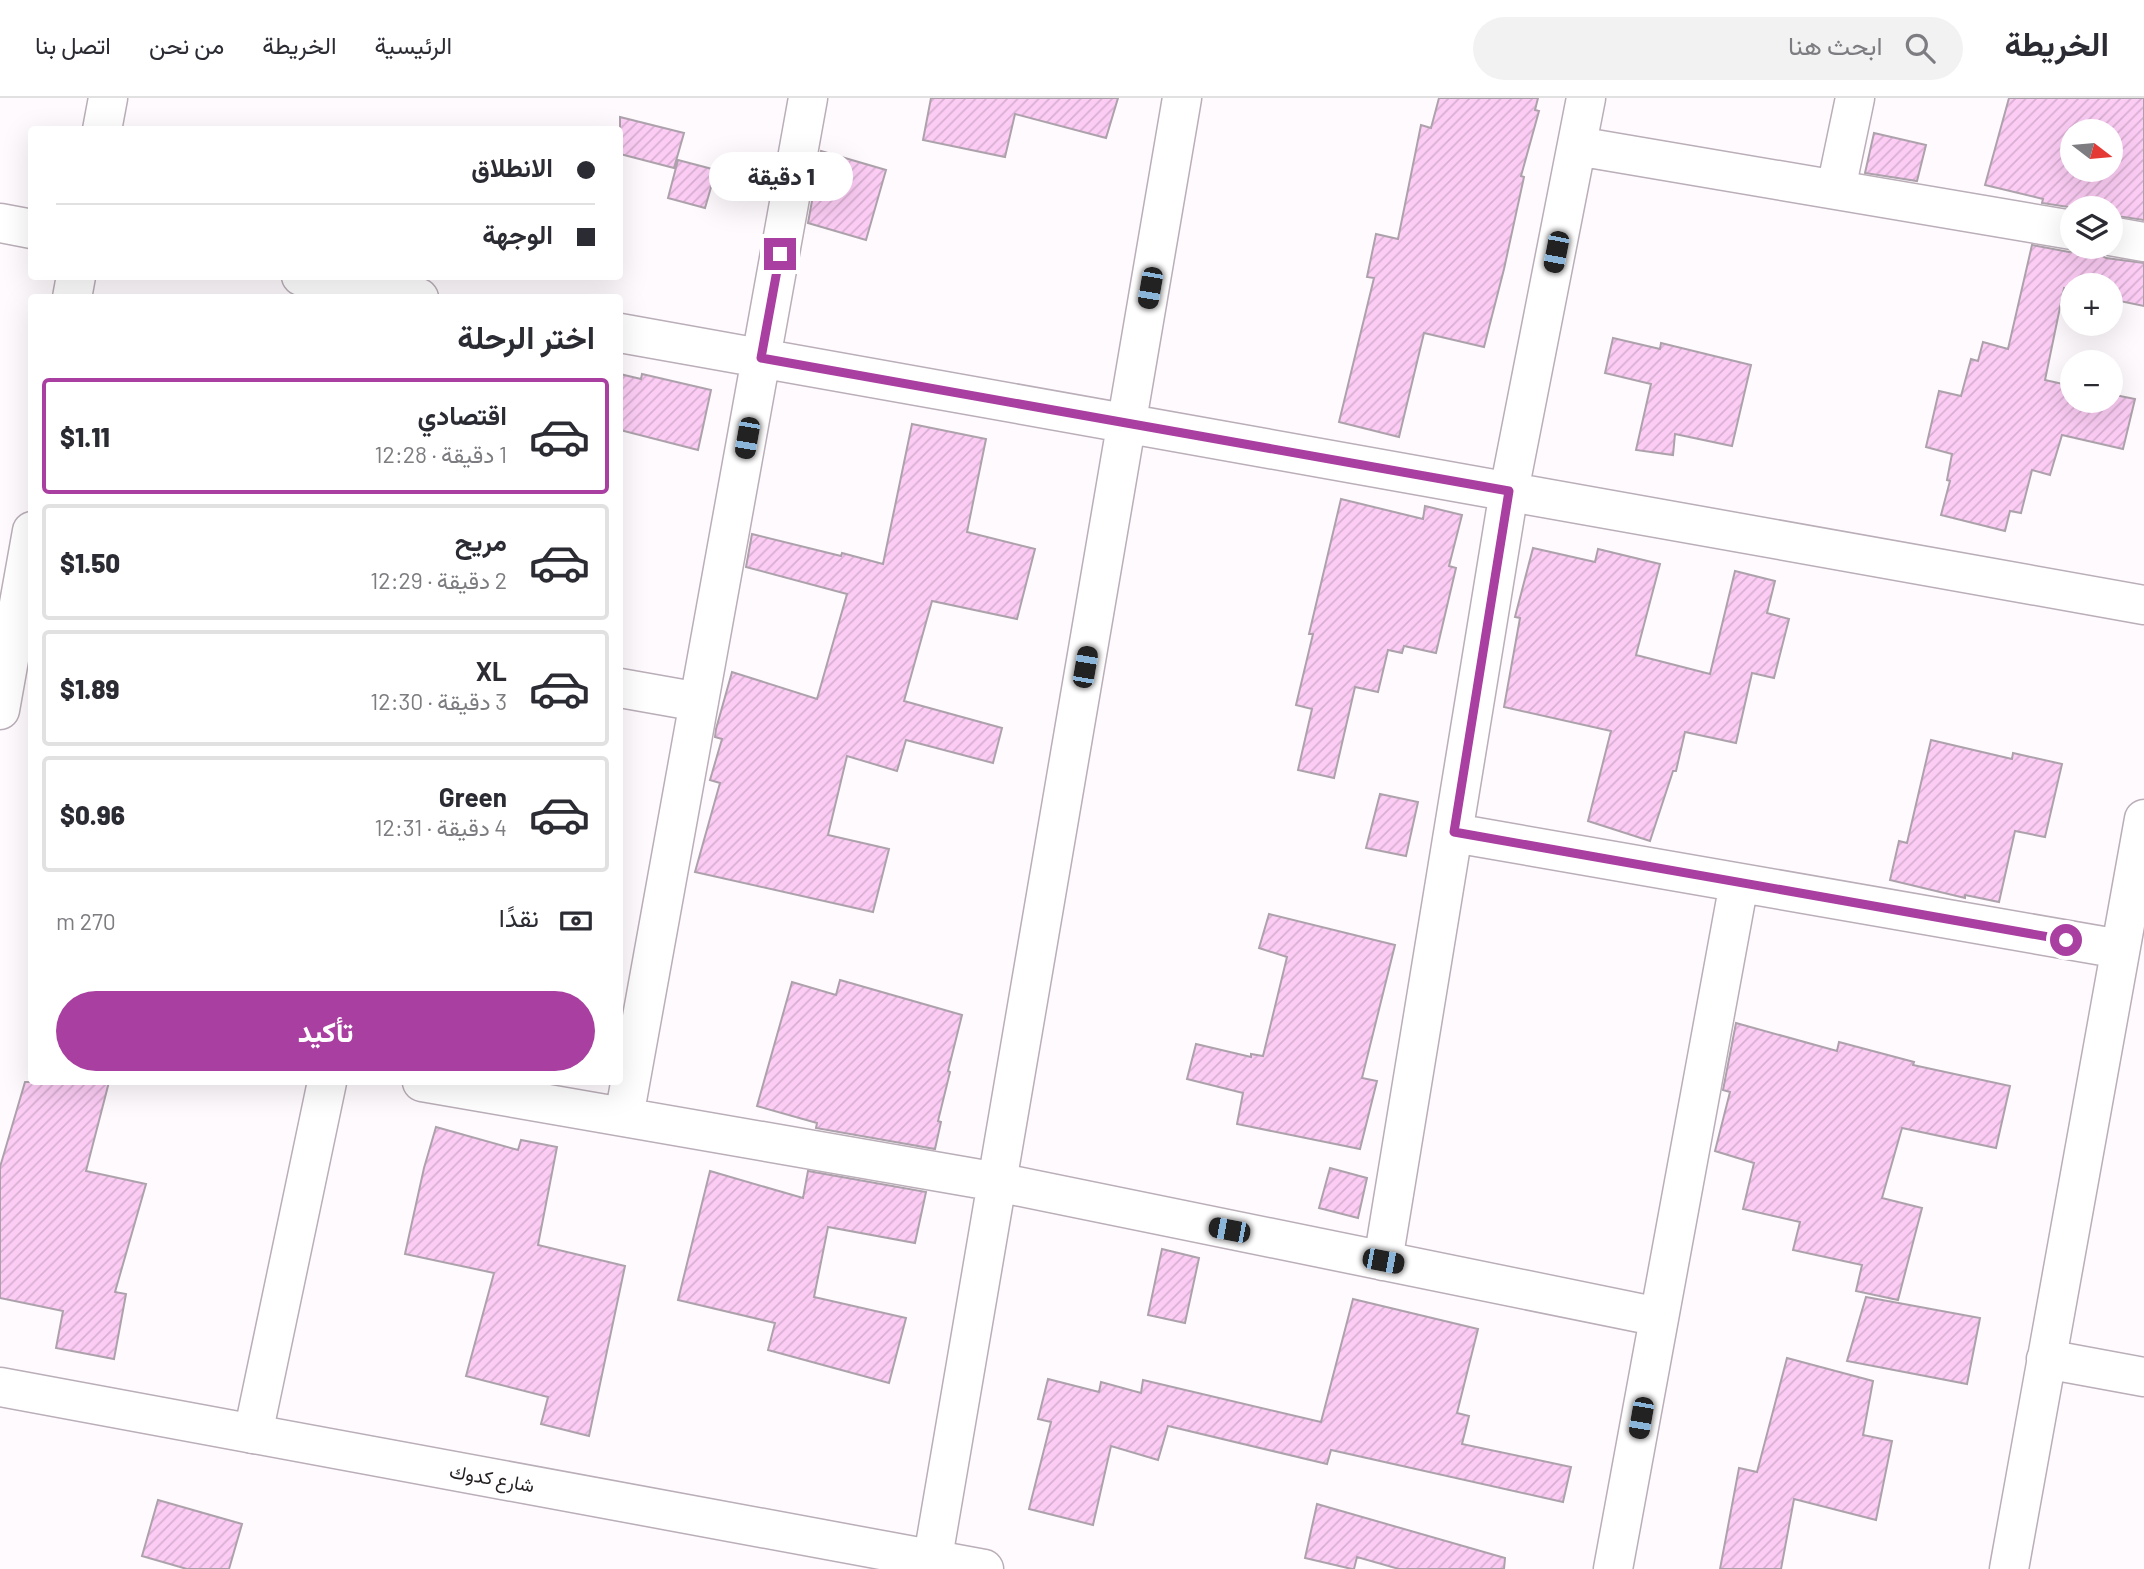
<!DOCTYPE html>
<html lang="ar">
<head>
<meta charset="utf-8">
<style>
  body { margin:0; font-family:Barlow,Vazirmatn,sans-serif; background:#f2f2f3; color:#2b2b33; direction:rtl; height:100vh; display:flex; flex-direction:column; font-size:26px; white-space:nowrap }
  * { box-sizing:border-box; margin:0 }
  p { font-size:23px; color:#7c7c81 }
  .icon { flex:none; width:38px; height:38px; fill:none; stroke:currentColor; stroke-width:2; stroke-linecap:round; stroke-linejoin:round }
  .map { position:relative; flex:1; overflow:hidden; direction:ltr }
  .panel { position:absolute; left:28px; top:196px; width:595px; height:791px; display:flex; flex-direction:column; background:#fff; border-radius:7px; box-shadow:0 7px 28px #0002; direction:rtl }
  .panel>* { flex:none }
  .banner { position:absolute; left:28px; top:28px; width:595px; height:154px; border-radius:7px; box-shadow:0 7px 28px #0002; direction:rtl; display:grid; align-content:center; height:154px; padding:0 28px; background:#fff }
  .needle { width:46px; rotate:106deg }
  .fabs { position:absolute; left:2060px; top:21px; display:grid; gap:14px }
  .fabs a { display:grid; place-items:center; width:63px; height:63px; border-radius:50%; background:#fff; box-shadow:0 7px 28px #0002; font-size:35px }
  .end { position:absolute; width:32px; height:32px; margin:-16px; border:9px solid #a93fa0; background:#fff; box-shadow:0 0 0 4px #fff }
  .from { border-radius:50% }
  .bubble { position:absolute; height:49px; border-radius:24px; background:#fff; box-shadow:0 7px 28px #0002; font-size:23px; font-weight:800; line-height:49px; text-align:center; direction:rtl }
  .car { position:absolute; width:21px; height:42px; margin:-21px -10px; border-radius:9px; box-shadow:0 0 5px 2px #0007; background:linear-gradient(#222 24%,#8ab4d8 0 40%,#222 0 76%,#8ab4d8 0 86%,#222 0) }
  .banner b { display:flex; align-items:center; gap:24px; height:66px; font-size:26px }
  .banner b+b { border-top:2px solid #e1e1e2 }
  .banner i { width:18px; height:18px; background:#2b2b33 }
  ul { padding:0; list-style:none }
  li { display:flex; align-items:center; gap:21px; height:116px; margin:0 14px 10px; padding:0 14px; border:4px solid #e1e1e2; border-radius:7px }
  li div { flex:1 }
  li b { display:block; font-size:26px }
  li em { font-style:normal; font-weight:800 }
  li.active { border-color:#a93fa0 }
  li>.icon { width:63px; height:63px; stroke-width:1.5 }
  h2 { padding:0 28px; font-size:32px; line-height:84px }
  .pay { display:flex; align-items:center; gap:18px; height:77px; padding:0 28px; font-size:26px }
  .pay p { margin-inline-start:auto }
  .cta { display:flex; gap:14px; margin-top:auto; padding:14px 28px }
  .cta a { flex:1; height:80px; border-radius:42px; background:#a93fa0; color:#fff; font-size:28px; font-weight:800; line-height:80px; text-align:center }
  header { display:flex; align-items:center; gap:42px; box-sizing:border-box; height:98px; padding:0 35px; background:#fff; border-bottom:2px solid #e1e1e2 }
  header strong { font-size:33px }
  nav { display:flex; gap:38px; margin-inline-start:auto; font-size:24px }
  .search { width:490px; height:63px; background:#f2f2f3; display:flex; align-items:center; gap:18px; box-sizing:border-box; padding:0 24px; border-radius:38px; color:#7c7c81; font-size:26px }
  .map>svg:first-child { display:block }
</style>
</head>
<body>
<header>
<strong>الخريطة</strong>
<div class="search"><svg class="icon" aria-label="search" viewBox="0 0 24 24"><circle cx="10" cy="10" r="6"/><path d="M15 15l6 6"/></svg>ابحث هنا</div>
<nav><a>الرئيسية</a><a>الخريطة</a><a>من نحن</a><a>اتصل بنا</a></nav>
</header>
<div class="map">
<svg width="2144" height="1471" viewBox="0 0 2144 1471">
  <defs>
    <pattern id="building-hatch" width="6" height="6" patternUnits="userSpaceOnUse" patternTransform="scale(1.75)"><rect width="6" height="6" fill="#fcccf5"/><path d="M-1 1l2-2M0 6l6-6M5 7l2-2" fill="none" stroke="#d8afd2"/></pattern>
  </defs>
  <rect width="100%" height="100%" fill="#fffafe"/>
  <path fill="url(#building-hatch)" stroke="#ada2ab" stroke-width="2" fill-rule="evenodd" d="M931 0H1118L1106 40 1015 16 1005 59 923 42Z
    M1439 0H1538L1535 12 1539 13 1521 78 1524 79 1504 171 1484 249 1424 235 1399 339 1339 324 1374 180 1367 179 1376 136 1398 141 1421 27 1431 30Z
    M2009 0H2144V122L2110 117V110H2075L2042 105 2043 101 1985 87ZM2072 33H2110V72H2072Z
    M620 19 684 35 674 70 620 56Z
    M1874 35 1926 47 1917 83 1865 75Z
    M821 53 886 72 866 142 808 125Z
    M678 62 716 72 705 110 668 100Z
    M2032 147 2069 154 2092 149 2097 155 2106 160 2144 165V208L2110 201V187H2072V192L2064 190 2045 282 2072 288V303H2110V296L2135 301 2123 351 2062 337 2050 377 2032 372 2021 415 2010 413 2005 433 1941 417 1950 383 1947 382 1952 356 1926 349 1939 293 1961 298 1971 261 1978 263 1983 244 2008 251Z
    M1613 240 1660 251 1661 245 1751 267 1732 348 1675 336 1673 357 1636 352 1651 286 1605 275Z
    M620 276 641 281 642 276 711 292 698 352 620 332Z
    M912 326 986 341 967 434 1035 451 1017 521 932 503 904 603 1002 630 993 665 906 642 897 673 847 658 828 737 889 751 873 814 695 774 720 685 710 682 722 641 715 639 716 631 732 574 817 601 847 496 746 469 752 436 841 458 842 455 883 466Z
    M1341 401 1423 421 1425 408 1462 417 1449 468 1456 470 1436 555 1404 548 1402 555 1388 552 1378 594 1355 589 1334 680 1298 672 1312 611 1296 607 1313 536H1309Z
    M1533 450 1595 464 1598 451 1660 466 1636 557 1710 576 1735 473 1775 483 1767 515 1789 521 1774 580 1752 575 1736 645 1685 634 1676 673H1673L1650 743 1588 723 1611 633 1504 609 1520 520 1515 519Z
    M1931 642 2012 661 2013 655 2062 666 2045 739 2015 733 1999 804 1965 797V800L1890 782 1899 743 1907 745Z
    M1380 696 1418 704 1406 758 1366 750Z
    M1269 816 1395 847 1362 980 1377 983 1360 1051 1237 1026 1243 995 1187 981 1196 946 1251 959V956L1263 958 1287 859 1259 850Z
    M840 882 962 917 948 973 950 974 938 1023 941 1024 935 1051 816 1030 817 1025 757 1008 792 884 836 897Z
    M1736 925 1837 953 1839 944 1914 964 1913 967 2010 988 1996 1050 1902 1030 1882 1100 1922 1110 1898 1202 1856 1193 1862 1167 1793 1152 1800 1124 1743 1111 1754 1065 1715 1053 1730 994 1723 992Z
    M25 984H109L86 1073 146 1086 115 1194 126 1196 114 1261 56 1250 63 1213 0 1200V1069Z
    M436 1029 518 1052 521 1042 557 1049 538 1147 625 1168 589 1338 541 1326 548 1299 466 1278 494 1175 405 1156 424 1070Z
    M1330 1070 1367 1080 1358 1120 1319 1110Z
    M710 1073 803 1100 808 1073 926 1094 915 1145 828 1129 814 1199 906 1220 889 1285 768 1252 775 1225 678 1202Z
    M1162 1151 1199 1160 1185 1225 1148 1217Z
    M1866 1199 1980 1220 1967 1286 1847 1263Z
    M1353 1201 1478 1231 1457 1315 1469 1318 1462 1346 1571 1369 1563 1404 1331 1352 1327 1366 1168 1328 1158 1362 1111 1348 1093 1427 1029 1411 1051 1324 1038 1321 1048 1281 1099 1294 1101 1284 1141 1295 1143 1282 1321 1324Z
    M1787 1260 1873 1283 1863 1337 1892 1343 1876 1422 1794 1401 1781 1471H1720L1739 1370 1757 1374Z
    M158 1402 242 1426 229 1471H187L142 1458Z
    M1317 1406 1505 1460 1504 1471H1399L1357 1459 1354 1471H1352L1305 1460Z"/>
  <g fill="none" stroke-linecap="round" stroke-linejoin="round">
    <defs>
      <path id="minor" d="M102 32 108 0
        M1577 48 2072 132
        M1836 91 1855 0
        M0 125 32 131
        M2110 138 2144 144
        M301 178 419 200
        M72 200 76 178
        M620 235 2144 507
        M620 590 699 604
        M0 612 32 433
        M1454 735 2120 851
        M422 984 997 1084 1659 1219
        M624 1019 808 0
        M1383 1163 1509 393 1586 0
        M2046 1261 2144 1279
        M253 1336 327 984
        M931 1471 1182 0
        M1613 1471 1739 785
        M2009 1471 2144 721"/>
      <path id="tertiary" d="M0 1289 984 1471"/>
    </defs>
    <use href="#minor" stroke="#baaeb8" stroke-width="41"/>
    <use href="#tertiary" stroke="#baaeb8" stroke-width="41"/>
    <use href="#minor" stroke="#fff" stroke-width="38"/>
    <use href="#tertiary" stroke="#fff" stroke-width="38"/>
  </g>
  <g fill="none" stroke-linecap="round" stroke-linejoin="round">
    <path stroke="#a93fa0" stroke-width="9" d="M780 156 761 260 1509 393 1454 734 2066 842"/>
  </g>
  <g text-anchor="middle" stroke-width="7" stroke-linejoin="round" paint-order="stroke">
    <g font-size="19" fill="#211d20" stroke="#fff">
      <text transform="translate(492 1380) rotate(10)" y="7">شارع كدوك</text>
    </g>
  </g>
</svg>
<div class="fabs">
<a><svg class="needle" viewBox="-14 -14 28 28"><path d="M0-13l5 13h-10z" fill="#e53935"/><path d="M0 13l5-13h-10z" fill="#7c7c81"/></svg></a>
<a><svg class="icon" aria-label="layers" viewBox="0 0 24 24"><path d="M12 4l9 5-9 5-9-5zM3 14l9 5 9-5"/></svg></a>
<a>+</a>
<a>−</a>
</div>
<i class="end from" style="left:2066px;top:842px"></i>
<i class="end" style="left:780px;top:156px"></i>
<div class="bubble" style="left:709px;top:54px;width:144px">1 دقيقة</div>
<i class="car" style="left:1556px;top:154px;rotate:191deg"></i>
<i class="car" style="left:1150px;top:190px;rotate:190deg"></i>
<i class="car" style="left:747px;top:340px;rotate:190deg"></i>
<i class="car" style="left:1085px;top:569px;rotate:10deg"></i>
<i class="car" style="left:1229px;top:1132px;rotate:281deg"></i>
<i class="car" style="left:1383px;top:1163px;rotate:101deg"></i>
<i class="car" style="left:1641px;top:1320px;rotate:190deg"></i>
<div class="banner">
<b><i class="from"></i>الانطلاق</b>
<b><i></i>الوجهة</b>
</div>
<section class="panel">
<h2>اختر الرحلة</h2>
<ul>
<li class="active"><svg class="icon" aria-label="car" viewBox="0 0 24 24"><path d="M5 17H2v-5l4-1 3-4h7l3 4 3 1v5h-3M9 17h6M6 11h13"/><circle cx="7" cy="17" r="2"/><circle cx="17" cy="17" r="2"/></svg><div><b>اقتصادي</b><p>1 دقيقة · 12:28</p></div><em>$1.11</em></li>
<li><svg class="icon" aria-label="car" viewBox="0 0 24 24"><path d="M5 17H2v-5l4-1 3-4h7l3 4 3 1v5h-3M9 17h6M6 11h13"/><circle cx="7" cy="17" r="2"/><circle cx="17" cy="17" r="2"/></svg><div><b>مريح</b><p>2 دقيقة · 12:29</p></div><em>$1.50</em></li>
<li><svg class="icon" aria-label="car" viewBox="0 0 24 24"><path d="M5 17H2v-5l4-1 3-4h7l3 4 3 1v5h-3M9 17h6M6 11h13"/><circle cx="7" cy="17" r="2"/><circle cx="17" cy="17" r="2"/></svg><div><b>XL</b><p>3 دقيقة · 12:30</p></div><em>$1.89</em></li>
<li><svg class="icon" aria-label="car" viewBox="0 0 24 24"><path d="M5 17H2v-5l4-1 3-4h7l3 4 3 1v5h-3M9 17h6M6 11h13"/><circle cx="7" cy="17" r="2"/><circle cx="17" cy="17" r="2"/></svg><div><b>Green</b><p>4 دقيقة · 12:31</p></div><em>$0.96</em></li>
</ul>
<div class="pay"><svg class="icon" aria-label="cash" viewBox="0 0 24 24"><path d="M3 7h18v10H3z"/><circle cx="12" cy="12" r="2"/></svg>نقدًا<p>270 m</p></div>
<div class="cta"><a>تأكيد</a></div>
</section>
</div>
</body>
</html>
